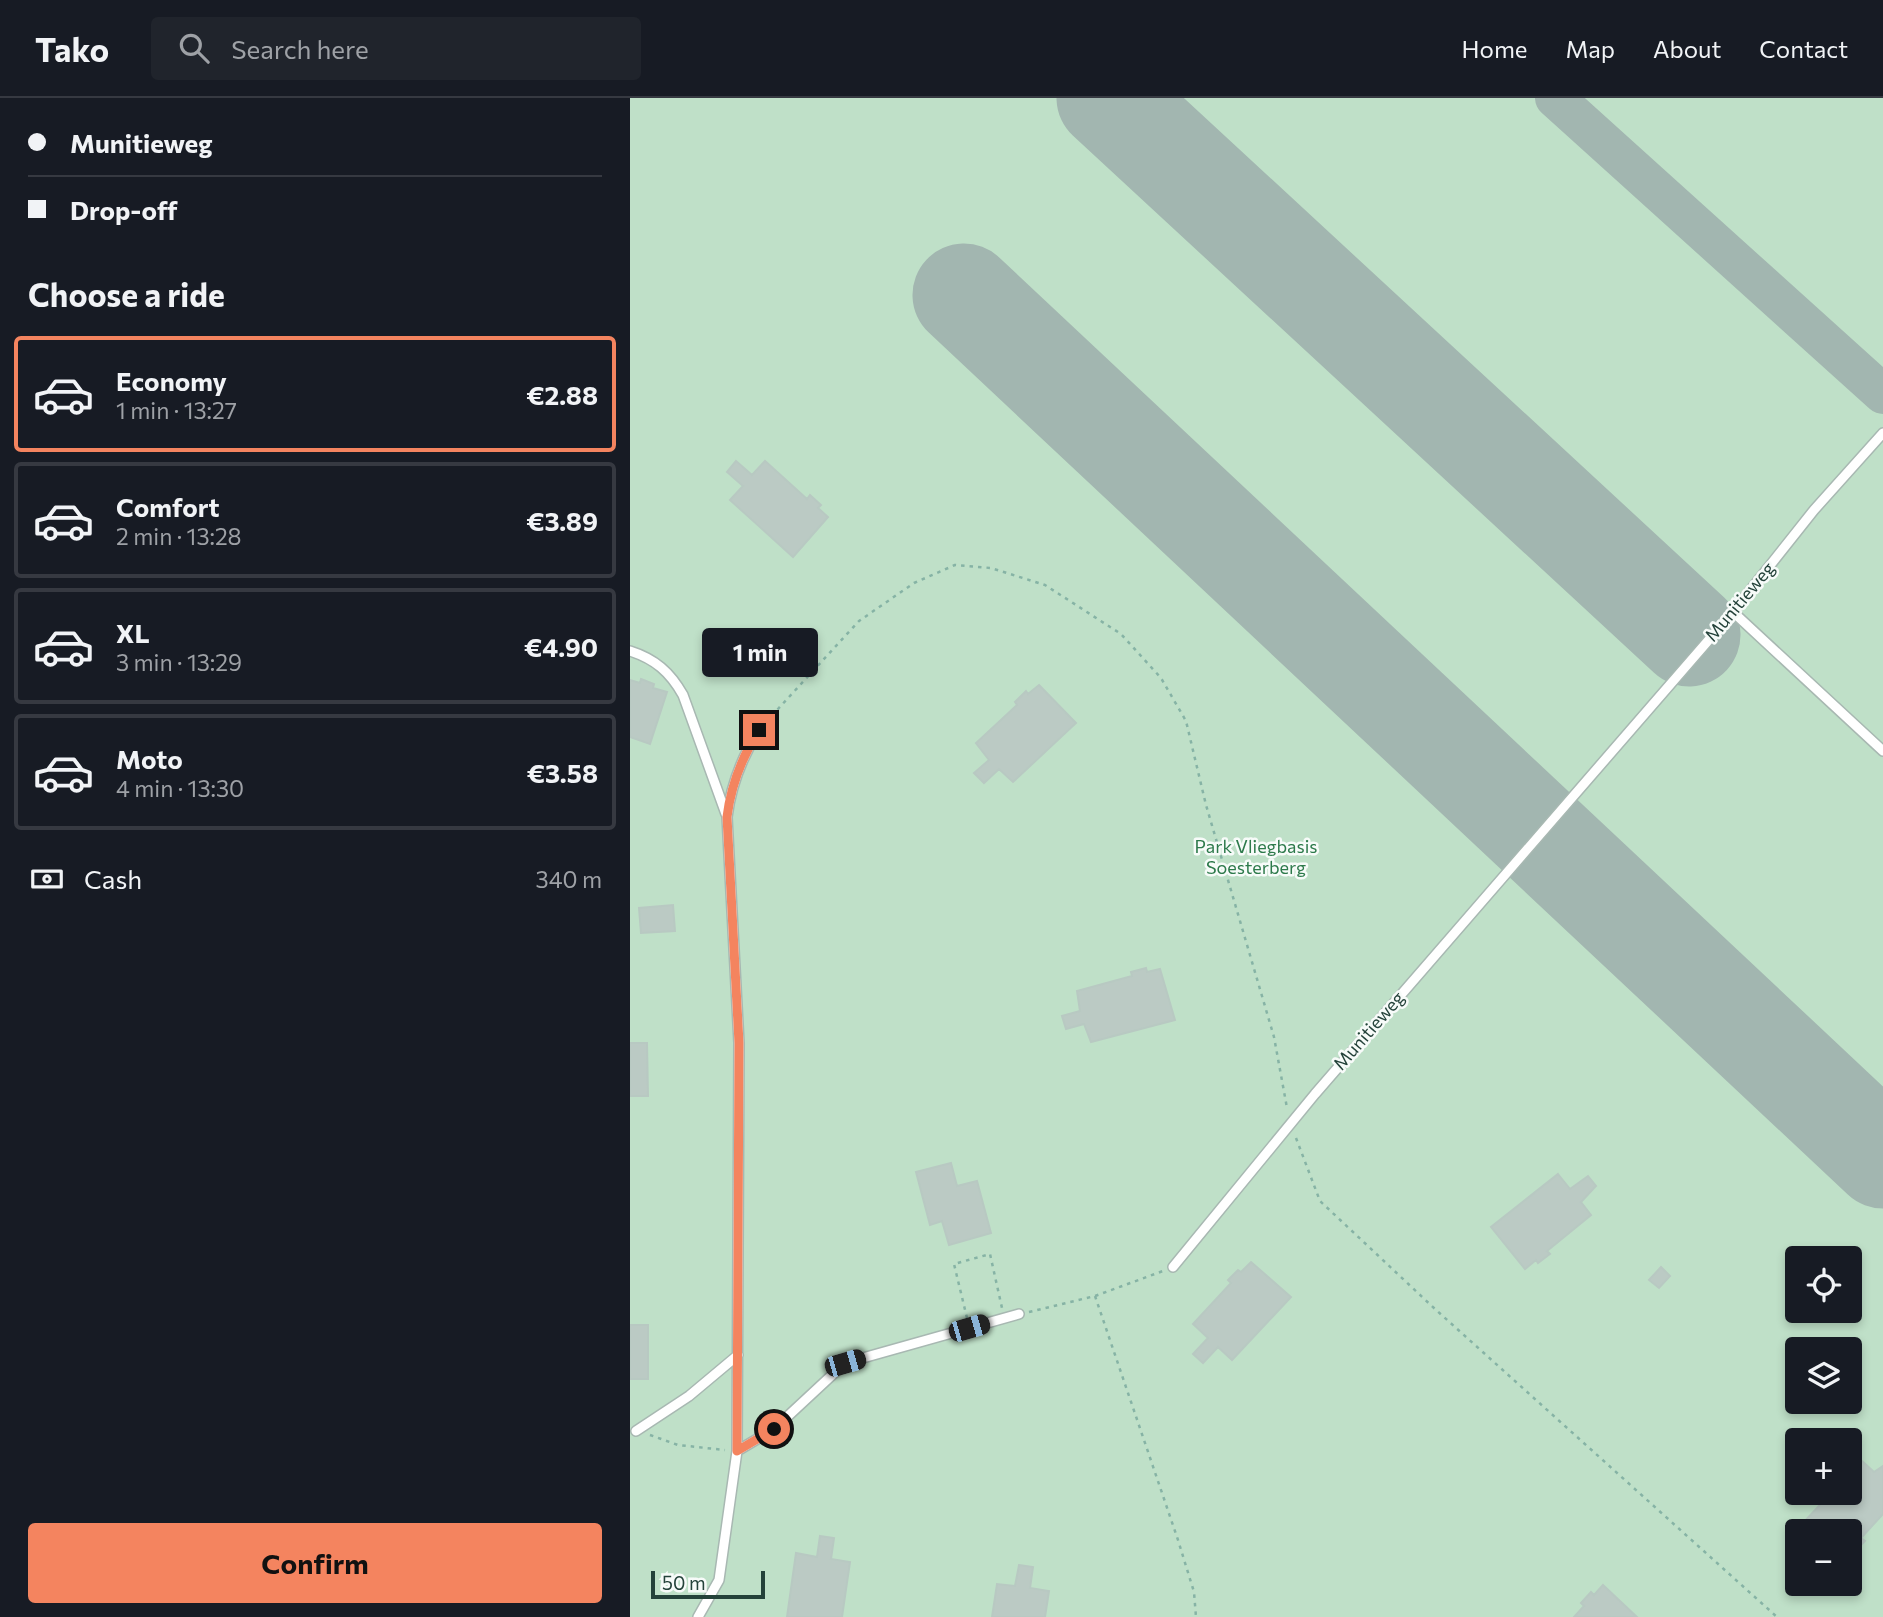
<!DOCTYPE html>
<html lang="en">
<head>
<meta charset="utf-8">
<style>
  body { margin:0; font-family:Commissioner,sans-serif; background:#20242c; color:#f1f3f6; height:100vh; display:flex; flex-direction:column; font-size:26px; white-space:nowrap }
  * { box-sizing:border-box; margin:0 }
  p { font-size:23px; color:#9ea1a6 }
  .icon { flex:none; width:38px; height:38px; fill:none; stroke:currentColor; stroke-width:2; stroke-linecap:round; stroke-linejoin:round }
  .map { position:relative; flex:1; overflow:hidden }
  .panel { display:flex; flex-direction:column; background:#171b24; width:630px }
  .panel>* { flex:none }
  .guide { display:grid; align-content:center; height:154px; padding:0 28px; background:#171b24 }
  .buttons { position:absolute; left:1155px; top:1148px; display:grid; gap:14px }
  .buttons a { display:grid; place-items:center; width:77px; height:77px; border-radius:7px; background:#171b24; box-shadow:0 4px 10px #0003; font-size:35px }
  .scale { position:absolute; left:21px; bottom:18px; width:114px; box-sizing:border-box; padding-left:7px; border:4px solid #24423a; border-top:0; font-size:19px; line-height:24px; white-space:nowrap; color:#24423a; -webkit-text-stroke:5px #f7fbf9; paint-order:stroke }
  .end { position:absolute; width:32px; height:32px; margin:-16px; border:9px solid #f4845f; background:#111; box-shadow:0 0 0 4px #111 }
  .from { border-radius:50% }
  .bubble { position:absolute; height:49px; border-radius:7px; background:#171b24; box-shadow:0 4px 10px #0003; font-size:23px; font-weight:700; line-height:49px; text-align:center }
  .car { position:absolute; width:21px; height:42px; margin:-21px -10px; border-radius:9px; box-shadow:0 0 5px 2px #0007; background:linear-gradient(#222 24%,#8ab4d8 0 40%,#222 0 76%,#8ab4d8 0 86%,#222 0) }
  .guide b { display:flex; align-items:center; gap:24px; height:66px; font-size:26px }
  .guide b+b { border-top:2px solid #363941 }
  .guide i { width:18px; height:18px; background:#f1f3f6 }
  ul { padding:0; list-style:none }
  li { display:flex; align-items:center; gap:21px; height:116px; margin:0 14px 10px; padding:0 14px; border:4px solid #363941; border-radius:7px }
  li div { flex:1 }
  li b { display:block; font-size:26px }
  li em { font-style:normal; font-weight:700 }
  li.active { border-color:#f4845f }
  li>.icon { width:63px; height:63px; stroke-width:1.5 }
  h2 { padding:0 28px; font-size:32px; line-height:84px }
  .pay { display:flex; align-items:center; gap:18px; height:77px; padding:0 28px; font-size:26px }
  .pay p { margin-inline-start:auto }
  .primary-button { display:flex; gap:14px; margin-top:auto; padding:14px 28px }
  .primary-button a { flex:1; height:80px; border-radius:7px; background:#f4845f; color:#111; font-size:28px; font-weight:700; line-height:80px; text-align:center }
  header { display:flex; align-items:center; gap:42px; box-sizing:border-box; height:98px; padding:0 35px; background:#171b24; border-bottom:2px solid #363941 }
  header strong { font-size:33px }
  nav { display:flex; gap:38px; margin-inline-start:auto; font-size:24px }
  .search { width:490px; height:63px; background:#20242c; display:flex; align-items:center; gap:18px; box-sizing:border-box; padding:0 24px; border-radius:7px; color:#9ea1a6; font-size:26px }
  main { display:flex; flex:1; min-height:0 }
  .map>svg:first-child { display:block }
</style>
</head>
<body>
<header>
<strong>Tako</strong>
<div class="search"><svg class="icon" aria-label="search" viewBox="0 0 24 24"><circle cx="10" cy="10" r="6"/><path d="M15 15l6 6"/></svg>Search here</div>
<nav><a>Home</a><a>Map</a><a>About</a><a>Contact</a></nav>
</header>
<main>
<section class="panel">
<div class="guide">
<b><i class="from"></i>Munitieweg</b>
<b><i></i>Drop-off</b>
</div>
<h2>Choose a ride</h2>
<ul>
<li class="active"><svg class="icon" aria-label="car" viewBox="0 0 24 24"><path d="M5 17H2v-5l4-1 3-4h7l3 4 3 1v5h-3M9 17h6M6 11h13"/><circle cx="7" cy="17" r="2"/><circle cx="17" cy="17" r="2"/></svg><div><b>Economy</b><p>1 min · 13:27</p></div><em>€2.88</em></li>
<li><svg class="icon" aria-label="car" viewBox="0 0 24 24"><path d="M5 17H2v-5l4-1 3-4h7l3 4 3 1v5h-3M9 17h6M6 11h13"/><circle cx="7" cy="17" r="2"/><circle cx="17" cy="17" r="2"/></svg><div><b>Comfort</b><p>2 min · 13:28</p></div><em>€3.89</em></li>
<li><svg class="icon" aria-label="car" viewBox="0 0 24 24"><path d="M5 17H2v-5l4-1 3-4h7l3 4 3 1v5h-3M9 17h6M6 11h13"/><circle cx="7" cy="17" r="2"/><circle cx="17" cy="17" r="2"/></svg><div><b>XL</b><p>3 min · 13:29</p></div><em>€4.90</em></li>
<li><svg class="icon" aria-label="car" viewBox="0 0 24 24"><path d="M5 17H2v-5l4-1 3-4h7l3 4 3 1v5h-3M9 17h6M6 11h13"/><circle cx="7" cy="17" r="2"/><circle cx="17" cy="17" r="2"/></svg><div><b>Moto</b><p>4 min · 13:30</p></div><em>€3.58</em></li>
</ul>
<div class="pay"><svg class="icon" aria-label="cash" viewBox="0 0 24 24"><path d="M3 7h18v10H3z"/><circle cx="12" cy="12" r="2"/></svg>Cash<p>340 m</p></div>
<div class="primary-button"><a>Confirm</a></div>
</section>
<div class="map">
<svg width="1253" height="1519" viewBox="0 0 1253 1519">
  <rect width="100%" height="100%" fill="#e6efeb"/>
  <path fill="#bfe0c8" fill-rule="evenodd" d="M0 0H1253V1519H0ZM1167 1160H1220V1213H1167ZM1167 1251H1220V1304H1167ZM1167 1342H1220V1395H1167ZM1167 1433H1220V1486H1167Z"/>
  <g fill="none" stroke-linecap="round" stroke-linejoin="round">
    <path stroke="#a2b6b0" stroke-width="40" d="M925 0 1253 296"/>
    <path stroke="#a2b6b0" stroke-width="103" d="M478 0 1059 537
      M334 197 1253 1059"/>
  </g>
  <path fill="#bbcac4" stroke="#b8c9c2" stroke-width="2" d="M106 363 122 377 135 363 177 401 180 397 191 407 188 410 198 419 163 459 100 402 113 388 97 374Z
    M11 581 24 586 23 590 37 594 20 646 0 639V582L10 585Z
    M409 587 446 625 383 684 369 671 354 685 344 675 359 662 346 645 387 607 385 604 396 593 398 596Z
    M43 807 45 833 11 835 9 810Z
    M516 870 517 874 530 871 545 922 461 944 454 926 436 931 432 918 450 913 447 893 502 878 501 874Z
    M0 945H17L18 998H0Z
    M321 1065 327 1088 347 1083 361 1135 319 1147 312 1123 300 1127 286 1074Z
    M928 1076 940 1091 958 1078 966 1088 951 1104 961 1117 917 1153 920 1156 908 1165 906 1162 895 1171 861 1129Z
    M621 1164 661 1199 602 1262 588 1249 573 1265 563 1256 578 1240 563 1226 601 1185 598 1182 608 1172 611 1174Z
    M1031 1169 1040 1178 1029 1190 1019 1182Z
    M0 1227H18V1281H0Z
    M1231 1362 1244 1374 1253 1368V1416L1231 1440 1235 1443 1220 1459V1433H1182L1173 1425 1201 1395H1220V1374Z
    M190 1438 204 1440 201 1461 220 1464 212 1519H157L166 1455 187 1459Z
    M389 1467 403 1469 400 1490 419 1493 415 1519H362L367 1486 385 1488Z
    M973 1487 1007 1519H944L954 1508 951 1505 961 1494 964 1497Z"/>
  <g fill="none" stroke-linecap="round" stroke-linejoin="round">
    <defs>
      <path id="lane" d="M1103 514 1253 653
        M0 553C25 561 40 574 53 597L96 716
        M543 1169 685 996 1103 514 1184 412 1253 335
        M6 1333 59 1298 108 1257
        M107 1353 144 1331 215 1265 389 1216
        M68 1519 89 1482 107 1353 109 945 97 719C101 687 112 659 129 632"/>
    </defs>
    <use href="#lane" stroke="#a8b8b2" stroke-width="12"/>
    <path stroke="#86b3a5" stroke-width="2.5" stroke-dasharray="3.5 5" stroke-linecap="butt" d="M136 624 229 523 284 485 325 467 361 470 415 487 491 536 531 580 556 623 576 707 644 939 657 1010
      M666 1040 690 1103 805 1211 1147 1519
      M465 1198 548 1442 564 1494 566 1519
      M399 1214 465 1198 533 1173
      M337 1220 324 1166 360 1156 372 1210
      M20 1337 48 1347 95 1352"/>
    <use href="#lane" stroke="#fff" stroke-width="9"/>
  </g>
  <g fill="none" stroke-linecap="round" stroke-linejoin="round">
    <path stroke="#f4845f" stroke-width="9" d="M129 632C112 659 101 687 97 719L109 945 107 1353 144 1331"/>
  </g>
  <g text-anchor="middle" stroke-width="5" stroke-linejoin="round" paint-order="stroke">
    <g font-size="18" fill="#24423a" stroke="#f7fbf9">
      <text transform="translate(1110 504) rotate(-50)" y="6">Munitieweg</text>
      <text transform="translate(739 933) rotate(-49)" y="6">Munitieweg</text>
    </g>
    <g font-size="18" fill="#2d7a4b" stroke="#f7fbf9">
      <text x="626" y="755">Park Vliegbasis<tspan x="626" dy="21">Soesterberg</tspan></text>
    </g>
  </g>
</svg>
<div class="buttons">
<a><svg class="icon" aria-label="locate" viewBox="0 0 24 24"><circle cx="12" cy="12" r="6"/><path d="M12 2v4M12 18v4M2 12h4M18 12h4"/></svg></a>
<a><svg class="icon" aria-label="layers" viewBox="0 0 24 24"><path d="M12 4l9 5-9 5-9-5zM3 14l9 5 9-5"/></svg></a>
<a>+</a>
<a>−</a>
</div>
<div class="scale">50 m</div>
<i class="end from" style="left:144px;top:1331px"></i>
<i class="end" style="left:129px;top:632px"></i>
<div class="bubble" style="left:72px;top:530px;width:116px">1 min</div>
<i class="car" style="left:339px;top:1230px;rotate:74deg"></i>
<i class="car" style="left:215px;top:1265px;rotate:74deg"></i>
</div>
</main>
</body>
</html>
